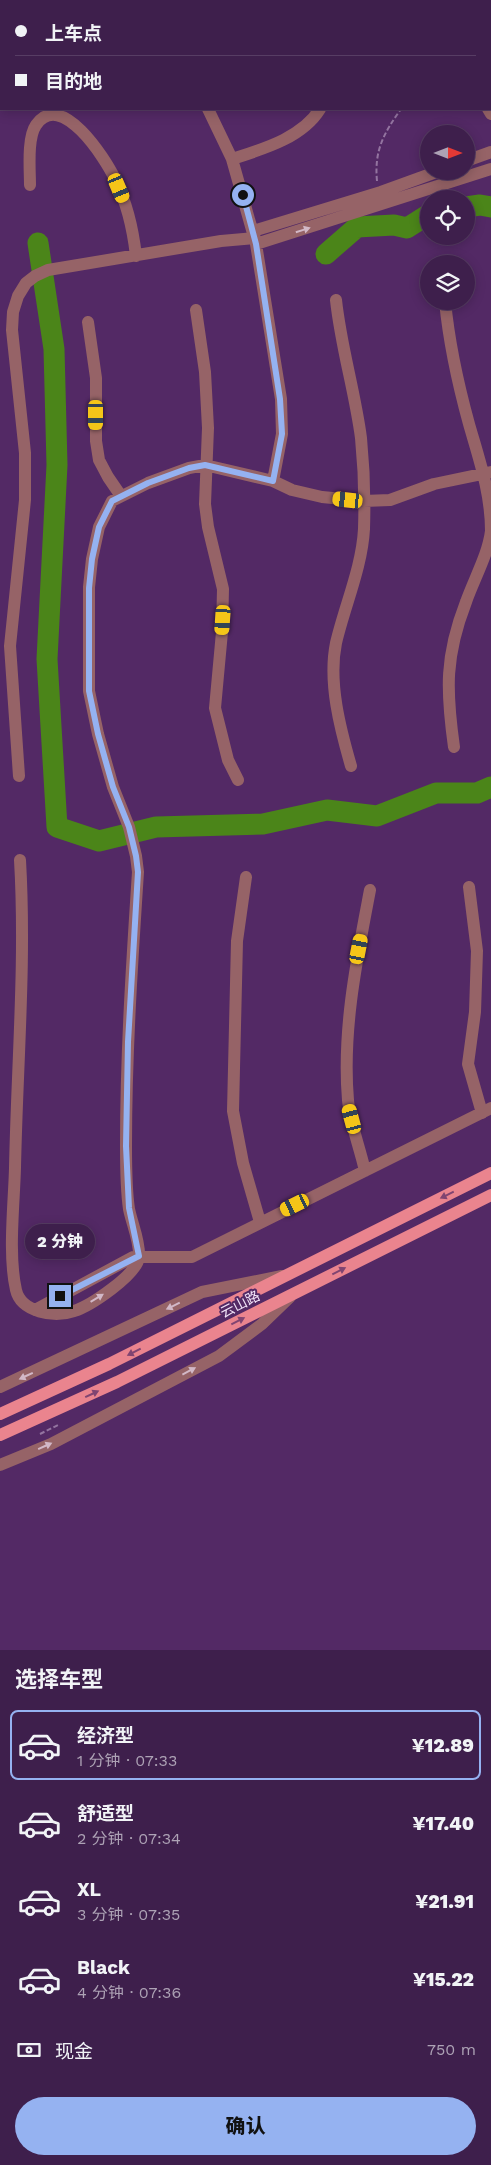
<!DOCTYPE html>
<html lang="zh">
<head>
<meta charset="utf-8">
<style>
  body { margin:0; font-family:"Work Sans","Noto Sans SC",sans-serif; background:#492c56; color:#f1f3f6; height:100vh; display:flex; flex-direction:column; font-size:19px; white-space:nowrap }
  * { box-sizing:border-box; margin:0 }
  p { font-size:16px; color:#ada2b5 }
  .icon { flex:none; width:28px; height:28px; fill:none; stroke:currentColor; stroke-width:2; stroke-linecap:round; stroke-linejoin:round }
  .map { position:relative; height:1650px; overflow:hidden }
  .sheet { display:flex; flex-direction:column; background:#3e1f4c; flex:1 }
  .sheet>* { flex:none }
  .banner { position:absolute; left:0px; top:0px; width:491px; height:110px; box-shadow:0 2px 12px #0003,0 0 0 1px #573d64; display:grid; align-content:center; height:110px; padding:0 15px; background:#3e1f4c }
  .needle { width:32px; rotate:90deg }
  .tools { position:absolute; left:420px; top:125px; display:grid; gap:10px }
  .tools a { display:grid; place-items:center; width:55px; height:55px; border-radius:50%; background:#3e1f4c; box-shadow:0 2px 12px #0003,0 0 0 1px #573d64; font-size:25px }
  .end { position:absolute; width:22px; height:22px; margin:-11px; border:6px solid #95b2f1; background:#111; box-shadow:0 0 0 2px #111 }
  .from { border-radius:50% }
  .bubble { position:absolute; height:35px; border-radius:18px; background:#3e1f4c; box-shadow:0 2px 12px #0003,0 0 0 1px #573d64; font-size:16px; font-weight:800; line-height:35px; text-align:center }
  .car { position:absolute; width:15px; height:30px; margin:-15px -8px; border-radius:6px; box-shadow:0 0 4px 1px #0007; background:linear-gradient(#f5c518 24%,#345 0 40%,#f5c518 0 76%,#345 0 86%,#f5c518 0) }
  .banner b { display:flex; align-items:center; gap:18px; height:48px; font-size:19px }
  .banner b+b { border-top:1px solid #573d64 }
  .banner i { width:12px; height:12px; background:#f1f3f6 }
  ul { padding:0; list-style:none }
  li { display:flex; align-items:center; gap:15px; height:70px; margin:0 10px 8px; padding:0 5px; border:2px solid transparent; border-radius:8px }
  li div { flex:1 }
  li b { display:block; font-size:19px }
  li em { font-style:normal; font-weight:800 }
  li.on { border-color:#95b2f1 }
  li>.icon { width:45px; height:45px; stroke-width:1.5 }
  h2 { padding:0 15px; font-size:22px; line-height:60px }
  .pay { display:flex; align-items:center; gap:12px; height:55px; padding:0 15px; font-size:19px }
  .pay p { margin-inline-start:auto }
  .action { display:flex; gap:10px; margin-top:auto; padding:10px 15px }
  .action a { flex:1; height:58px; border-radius:30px; background:#95b2f1; color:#111; font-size:20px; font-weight:800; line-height:58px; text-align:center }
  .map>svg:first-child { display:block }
</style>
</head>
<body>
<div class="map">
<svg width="491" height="1650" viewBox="0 0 491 1650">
  <rect width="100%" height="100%" fill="#532965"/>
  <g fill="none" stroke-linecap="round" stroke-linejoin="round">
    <path stroke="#4b8519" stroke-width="21" d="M466 207 480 205 491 207
      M38 243 54 349 57 465 47 659 57 827 99 841 156 827 263 824 327 810 377 816 436 793H477L491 787
      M326 254 357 227 394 225 407 228 429 214"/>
    <path stroke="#9374a0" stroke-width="2" stroke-dasharray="5 2.5" stroke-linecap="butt" d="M353 0V1
      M377 181C374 150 384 133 401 109
      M40 1434 58 1425"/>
    <path stroke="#966367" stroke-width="12" d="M107 0 110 1
      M287 0 290 1
      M433 0V1
      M256 1 257 0
      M490 86H491
      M208 109 232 159 256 244 281 399 282 434 273 481
      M488 109 491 114
      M232 159C263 149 302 138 320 109
      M466 161 491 152
      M30 185C30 170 27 138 36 125 61 89 105 158 115 179 127 203 133 229 136 256
      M253 231 381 192 439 171
      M256 244 491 169
      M336 300C341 347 355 392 361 438 364 468 365 499 364 529 362 567 345 605 336 643 328 682 340 728 351 766
      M445 301C449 343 458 384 469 424 479 459 491 493 491 531 488 555 474 579 466 602 445 656 446 690 454 747
      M196 310 205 372 208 428 205 504 208 527 223 589 222 632 215 708 228 760 238 780
      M88 322 96 378V441L99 460 108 477 121 496
      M19 776 10 646 25 500V453L12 330 13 312 18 296 26 283 35 276 48 270 221 241 255 238
      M20 860C26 963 17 1066 15 1168 14 1205 8 1255 16 1290 21 1312 54 1318 74 1311 90 1306 137 1275 139 1257 140 1241 132 1224 129 1209 126 1189 126 1166 126 1145 126 1054 132 963 138 872L136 856 129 827 113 787 98 734 89 691V587L92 559 99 527 112 501 148 483 189 468 205 465 273 481 292 490 322 497 364 501 390 500 434 484 491 472
      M246 877 237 941 233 1111 243 1163 260 1222
      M469 887 477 951 475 1012 468 1064 482 1113
      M365 1171C360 1148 350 1123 348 1100 342 1030 357 958 370 890
      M35 1310 133 1257H192L491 1108
      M0 1387 202 1292 282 1276
      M0 1465 51 1444 219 1356 262 1324 290 1297"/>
    <path stroke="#ea848e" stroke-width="12" d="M0 1414 109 1364 491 1173
      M0 1435 117 1382 491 1195"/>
  </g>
  <defs><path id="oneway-solid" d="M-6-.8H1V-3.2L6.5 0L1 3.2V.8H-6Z" transform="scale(1.25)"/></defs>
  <g fill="#d2b8c7">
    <use href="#oneway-solid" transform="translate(303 230) rotate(-17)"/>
    <use href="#oneway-solid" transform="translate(97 1298) rotate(-31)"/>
    <use href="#oneway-solid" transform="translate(173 1306) rotate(154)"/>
    <use href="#oneway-solid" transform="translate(189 1371) rotate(-28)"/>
    <use href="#oneway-solid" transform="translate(26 1376) rotate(155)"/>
    <use href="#oneway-solid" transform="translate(45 1446) rotate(-24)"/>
  </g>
  <g fill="#804471">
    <use href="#oneway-solid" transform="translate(447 1195) rotate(154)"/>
    <use href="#oneway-solid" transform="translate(339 1271) rotate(-27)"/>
    <use href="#oneway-solid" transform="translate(238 1321) rotate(-27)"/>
    <use href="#oneway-solid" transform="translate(134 1352) rotate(153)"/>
    <use href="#oneway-solid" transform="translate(92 1394) rotate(-25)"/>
  </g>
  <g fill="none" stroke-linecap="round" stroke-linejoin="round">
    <path stroke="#95b2f1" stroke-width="6" d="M60 1296 139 1256 129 1208 126 1146 128 1042 138 872 136 856 129 827 113 787 98 734 89 691V588L92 559 99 527 112 501 148 483 189 468 205 465 273 481 282 434 280 399 256 244 243 195"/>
  </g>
  <g text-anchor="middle" stroke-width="4" stroke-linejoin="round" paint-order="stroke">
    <g font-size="14" fill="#f3e5fa" stroke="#532965">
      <text transform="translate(240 1304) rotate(-27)" y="5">云山路</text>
    </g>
  </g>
</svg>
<div class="tools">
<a><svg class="needle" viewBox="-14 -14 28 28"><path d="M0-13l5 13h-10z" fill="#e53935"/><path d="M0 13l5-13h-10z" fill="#ada2b5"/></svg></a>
<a><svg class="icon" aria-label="locate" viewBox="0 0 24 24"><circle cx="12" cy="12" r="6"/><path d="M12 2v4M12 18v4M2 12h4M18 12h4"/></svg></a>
<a><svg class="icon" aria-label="layers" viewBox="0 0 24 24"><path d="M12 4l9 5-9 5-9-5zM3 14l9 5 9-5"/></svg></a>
</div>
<i class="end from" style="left:243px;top:195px"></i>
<i class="end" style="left:60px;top:1296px"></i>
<div class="bubble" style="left:25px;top:1224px;width:70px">2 分钟</div>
<i class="car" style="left:119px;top:188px;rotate:157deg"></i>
<i class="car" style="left:96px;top:415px;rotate:180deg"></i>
<i class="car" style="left:348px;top:500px;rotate:276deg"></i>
<i class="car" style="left:223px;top:620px;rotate:184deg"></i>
<i class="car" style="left:359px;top:949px;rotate:11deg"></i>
<i class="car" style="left:352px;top:1119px;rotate:345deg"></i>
<i class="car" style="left:295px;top:1205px;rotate:244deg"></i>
<div class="banner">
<b><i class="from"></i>上车点</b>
<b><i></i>目的地</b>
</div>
</div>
<section class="sheet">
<h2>选择车型</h2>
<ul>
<li class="on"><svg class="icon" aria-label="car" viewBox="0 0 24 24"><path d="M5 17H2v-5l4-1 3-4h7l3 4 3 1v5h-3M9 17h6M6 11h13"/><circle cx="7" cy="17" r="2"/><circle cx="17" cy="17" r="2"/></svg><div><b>经济型</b><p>1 分钟 · 07:33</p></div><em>¥12.89</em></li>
<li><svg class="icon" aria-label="car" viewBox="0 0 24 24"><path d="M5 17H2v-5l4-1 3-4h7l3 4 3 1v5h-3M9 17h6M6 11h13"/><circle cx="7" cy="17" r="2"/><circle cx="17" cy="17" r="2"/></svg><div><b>舒适型</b><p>2 分钟 · 07:34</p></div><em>¥17.40</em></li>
<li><svg class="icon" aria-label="car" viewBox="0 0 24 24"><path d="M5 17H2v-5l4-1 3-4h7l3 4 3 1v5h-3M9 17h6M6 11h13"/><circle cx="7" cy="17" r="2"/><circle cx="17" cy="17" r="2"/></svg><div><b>XL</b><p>3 分钟 · 07:35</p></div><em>¥21.91</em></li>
<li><svg class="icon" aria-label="car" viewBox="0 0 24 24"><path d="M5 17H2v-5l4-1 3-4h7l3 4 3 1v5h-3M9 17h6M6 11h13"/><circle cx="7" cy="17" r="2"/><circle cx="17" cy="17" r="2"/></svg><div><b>Black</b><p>4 分钟 · 07:36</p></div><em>¥15.22</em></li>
</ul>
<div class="pay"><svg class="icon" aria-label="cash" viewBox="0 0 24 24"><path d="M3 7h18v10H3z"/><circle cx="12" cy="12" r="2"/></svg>现金<p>750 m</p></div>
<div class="action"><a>确认</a></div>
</section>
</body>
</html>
